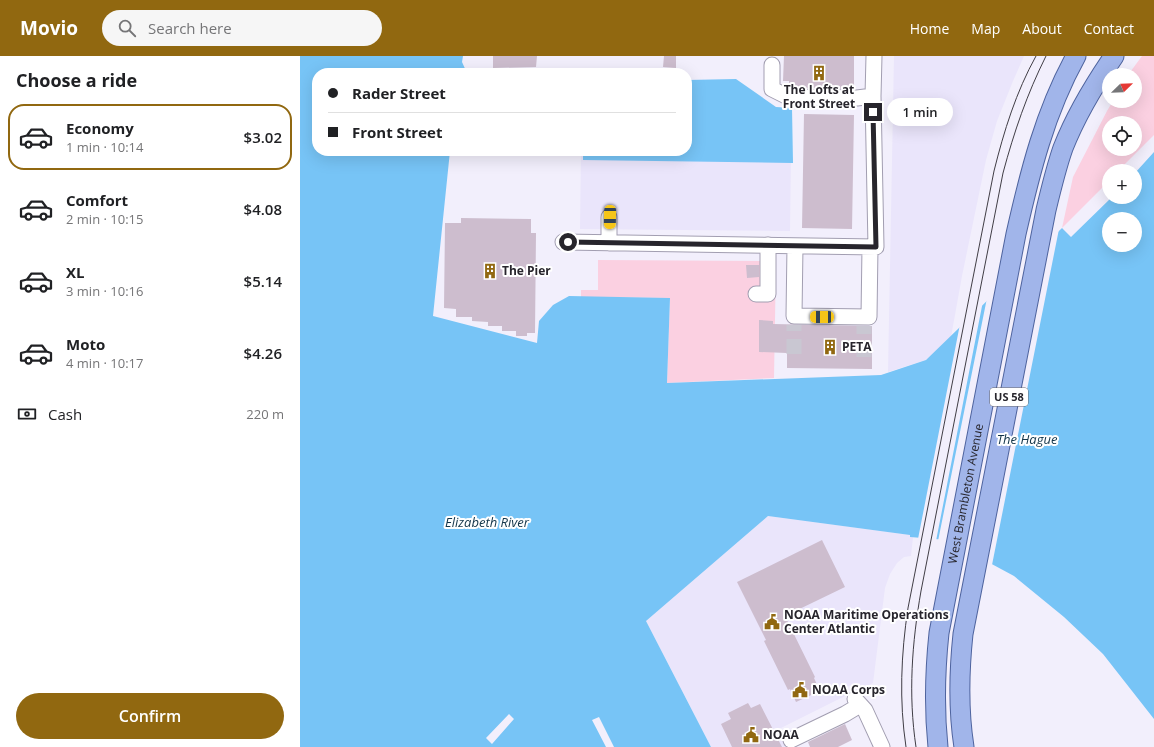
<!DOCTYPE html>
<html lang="en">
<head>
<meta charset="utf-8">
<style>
  body { margin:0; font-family:"Open Sans",sans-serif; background:#f6f6f6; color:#202124; height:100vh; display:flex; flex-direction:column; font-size:15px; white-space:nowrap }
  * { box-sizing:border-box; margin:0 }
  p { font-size:13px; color:#757577 }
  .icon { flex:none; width:22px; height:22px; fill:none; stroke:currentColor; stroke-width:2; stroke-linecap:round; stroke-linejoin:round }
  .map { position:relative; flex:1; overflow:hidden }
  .side { display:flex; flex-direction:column; background:#fff; width:300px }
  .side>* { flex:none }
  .hud { position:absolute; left:12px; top:12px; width:380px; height:88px; border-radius:16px; box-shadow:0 4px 16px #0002; display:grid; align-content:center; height:88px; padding:0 16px; background:#fff }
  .needle { width:26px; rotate:67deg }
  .controls { position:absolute; left:802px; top:12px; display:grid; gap:8px }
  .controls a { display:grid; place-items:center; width:40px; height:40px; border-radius:50%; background:#fff; box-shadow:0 4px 16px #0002; font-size:20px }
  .end { position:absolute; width:18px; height:18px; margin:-9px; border:5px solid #27252c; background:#fff; box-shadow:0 0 0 2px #fff }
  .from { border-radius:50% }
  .bubble { position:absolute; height:28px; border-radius:14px; background:#fff; box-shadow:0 4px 16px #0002; font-size:13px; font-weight:600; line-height:28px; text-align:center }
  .car { position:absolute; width:12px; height:24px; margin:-12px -6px; border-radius:5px; box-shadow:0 0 3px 1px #0007; background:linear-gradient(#f5c518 24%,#345 0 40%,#f5c518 0 76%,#345 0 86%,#f5c518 0) }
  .hud b { display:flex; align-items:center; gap:14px; height:38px; font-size:15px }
  .hud b+b { border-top:1px solid #e0e0e0 }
  .hud i { width:10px; height:10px; background:#202124 }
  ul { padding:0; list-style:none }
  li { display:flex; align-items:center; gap:12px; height:66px; margin:0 8px 6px; padding:0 8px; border:2px solid transparent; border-radius:16px }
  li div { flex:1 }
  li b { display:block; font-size:15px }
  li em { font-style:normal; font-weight:600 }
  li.active { border-color:#916810 }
  li>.icon { width:36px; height:36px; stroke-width:1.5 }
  h2 { padding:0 16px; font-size:18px; line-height:48px }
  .pay { display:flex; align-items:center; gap:10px; height:44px; padding:0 16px; font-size:15px }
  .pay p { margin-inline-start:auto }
  .cta { display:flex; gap:8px; margin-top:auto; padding:8px 16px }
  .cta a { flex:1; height:46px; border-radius:24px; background:#916810; color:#fff; font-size:16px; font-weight:600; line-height:46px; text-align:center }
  header { display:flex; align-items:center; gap:24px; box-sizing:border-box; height:56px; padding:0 20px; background:#916810; color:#fff }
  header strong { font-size:19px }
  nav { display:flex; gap:22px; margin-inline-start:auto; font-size:14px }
  .search { width:280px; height:36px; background:#f6f6f6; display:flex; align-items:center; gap:10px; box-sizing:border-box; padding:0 14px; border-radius:22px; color:#757577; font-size:15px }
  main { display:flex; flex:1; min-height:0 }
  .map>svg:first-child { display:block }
</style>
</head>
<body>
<header>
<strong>Movio</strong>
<div class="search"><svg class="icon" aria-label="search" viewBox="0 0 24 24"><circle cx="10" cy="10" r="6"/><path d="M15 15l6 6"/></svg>Search here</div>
<nav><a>Home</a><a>Map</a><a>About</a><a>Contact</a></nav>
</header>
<main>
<section class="side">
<h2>Choose a ride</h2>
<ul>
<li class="active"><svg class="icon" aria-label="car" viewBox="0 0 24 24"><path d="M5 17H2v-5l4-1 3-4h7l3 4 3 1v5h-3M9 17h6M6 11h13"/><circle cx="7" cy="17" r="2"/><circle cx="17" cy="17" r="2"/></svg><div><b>Economy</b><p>1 min · 10:14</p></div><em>$3.02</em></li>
<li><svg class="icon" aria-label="car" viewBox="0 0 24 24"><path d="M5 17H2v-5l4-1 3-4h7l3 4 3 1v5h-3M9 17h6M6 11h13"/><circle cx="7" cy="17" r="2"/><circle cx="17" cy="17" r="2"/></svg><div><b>Comfort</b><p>2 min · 10:15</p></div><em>$4.08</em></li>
<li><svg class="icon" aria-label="car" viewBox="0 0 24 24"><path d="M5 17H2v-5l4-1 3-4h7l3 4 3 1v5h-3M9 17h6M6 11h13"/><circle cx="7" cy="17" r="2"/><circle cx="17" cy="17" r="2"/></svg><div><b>XL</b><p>3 min · 10:16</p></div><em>$5.14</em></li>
<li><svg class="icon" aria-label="car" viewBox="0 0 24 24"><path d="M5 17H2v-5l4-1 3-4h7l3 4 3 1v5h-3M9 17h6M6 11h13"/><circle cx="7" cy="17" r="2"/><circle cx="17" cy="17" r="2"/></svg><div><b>Moto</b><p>4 min · 10:17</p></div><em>$4.26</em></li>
</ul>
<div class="pay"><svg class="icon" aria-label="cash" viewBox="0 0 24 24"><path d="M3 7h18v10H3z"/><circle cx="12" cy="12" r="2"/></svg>Cash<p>220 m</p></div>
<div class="cta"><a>Confirm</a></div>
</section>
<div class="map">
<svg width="854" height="691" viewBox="0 0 854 691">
  <rect width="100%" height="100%" fill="#f2effc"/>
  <path fill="#eae5fb" d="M594 0H724L713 25 697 65 686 104 662 220 651 281 626 304 588 316Z
    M281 95 491 97 490 175 280 173Z
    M468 460 611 479 613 481 611 500 604 501 597 507 590 518 585 532 573 627 556 635 553 628 549 630 544 632 547 639 477 674 485 691H411L346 565Z"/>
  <path fill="#fbd0e1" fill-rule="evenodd" d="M842 0H854V79L818 115H809V125L762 172 773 121 807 55 813 45H835V19H828ZM809 67H835V93H809Z
    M298 204 476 205 474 322 367 327 370 242 281 241V234H298Z"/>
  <path fill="#77c4f6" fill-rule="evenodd" d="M0 0H163L162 6 167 17H17V95H150L133 260 237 287 239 265 253 249 269 240 370 242 367 327 581 319 626 304 762 172 771 181 812 141H835V117L854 96V663L803 598 764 561 714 520 647 484 610 481V479L468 460 346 565 411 691H0ZM809 163H835V189H809Z
    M436 23 476 51 492 52 493 107 283 104V95H387V24Z"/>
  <path fill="#f2effc" d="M759 173 692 509 646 486 638 485 687 242Z
    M683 245 636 485 618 483 660 268Z
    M209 658 214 663 192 688 186 682Z
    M299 661 314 691H306L292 664Z"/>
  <path fill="#cdbdce" d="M193 0H237L236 11 193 12Z
    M364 0H376V12L363 11Z
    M484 0H554V33L493 32V28H489V25H483Z
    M504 58 554 59 552 173 502 172Z
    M161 162 231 163V177H236L235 277H227V280H216V275H202V270H188V266L172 265V261H156V253L144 252 145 167H161Z
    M446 209H459V221L447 222Z
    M459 264 473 265V268L572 270V313L487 312V297L459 296Z
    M522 484 545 531 485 560 515 621 514 622 520 635 496 646 490 633 488 634 464 585 466 584 437 526Z
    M448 647 451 652 460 648 482 691H432L421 668 431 663 428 657Z
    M545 668 552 684 538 691H510L508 686Z"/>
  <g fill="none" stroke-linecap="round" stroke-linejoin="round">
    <path stroke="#c9c7d2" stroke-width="15" stroke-dasharray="15 8" stroke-linecap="butt" d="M494 298V269
      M564 301V270"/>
    <defs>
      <path id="minor" d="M472 9V33L488 41 557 42 573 40
        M263 186 576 191 573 40 574 0
        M309 187V161
        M495 190 494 260 569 261 570 191
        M456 238H468V189
        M555 643 565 654 582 691
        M491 684 545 658 560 649"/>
      <g id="major">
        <path id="s1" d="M638 691C634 653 635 615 639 577L716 178C730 116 745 56 776 0"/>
        <path d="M664 691C658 653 659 616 663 578L746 154C751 133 756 112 763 92 776 59 794 29 814 0"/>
      </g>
    </defs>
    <use href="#minor" stroke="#a29eb1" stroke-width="17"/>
    <use href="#major" stroke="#4e639e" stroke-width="21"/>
    <use href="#minor" stroke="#fff" stroke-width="15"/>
    <use href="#major" stroke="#a1b5ea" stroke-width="19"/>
    <path stroke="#403d45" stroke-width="1" d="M606 691C599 645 601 598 608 552L694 115C704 75 716 36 736 0
      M616 691C608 638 612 587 621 535L703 117C714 76 727 38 746 0"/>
  </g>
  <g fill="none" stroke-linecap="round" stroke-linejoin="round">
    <path stroke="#27252c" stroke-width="5" d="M268 186 576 191 573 56"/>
  </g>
  <defs>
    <symbol id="building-bare" viewBox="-9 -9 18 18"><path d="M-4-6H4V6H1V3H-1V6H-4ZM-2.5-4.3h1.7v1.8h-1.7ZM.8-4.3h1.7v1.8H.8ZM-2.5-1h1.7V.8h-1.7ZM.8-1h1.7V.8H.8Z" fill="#916810" stroke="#fff" stroke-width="2.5" paint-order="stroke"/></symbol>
    <symbol id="civic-bare" viewBox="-9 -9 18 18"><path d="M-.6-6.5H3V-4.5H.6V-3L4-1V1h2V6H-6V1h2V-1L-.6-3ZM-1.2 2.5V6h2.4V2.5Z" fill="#916810" stroke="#fff" stroke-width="2.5" paint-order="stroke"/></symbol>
  </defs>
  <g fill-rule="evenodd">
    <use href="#building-bare" x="508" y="6" width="22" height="22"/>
    <use href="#building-bare" x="179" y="204" width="22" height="22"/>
    <use href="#building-bare" x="519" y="280" width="22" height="22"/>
    <use href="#civic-bare" x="461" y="555" width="22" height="22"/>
    <use href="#civic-bare" x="489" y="623" width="22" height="22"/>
    <use href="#civic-bare" x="440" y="668" width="22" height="22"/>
  </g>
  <g text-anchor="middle" stroke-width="4" stroke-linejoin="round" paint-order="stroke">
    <rect fill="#fff" stroke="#68666b" stroke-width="1" x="690" y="332" width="38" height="18" rx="3"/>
    <g font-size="11" font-weight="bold" fill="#27252c">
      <text x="709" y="345">US 58</text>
    </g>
    <g font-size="12" font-weight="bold" fill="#27252c" stroke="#fff" text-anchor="start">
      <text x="519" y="38" text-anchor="middle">The Lofts at<tspan x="519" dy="14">Front Street</tspan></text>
      <text x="202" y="219">The Pier</text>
      <text x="542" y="295">PETA</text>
      <text x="484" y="563">NOAA Maritime Operations<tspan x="484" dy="14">Center Atlantic</tspan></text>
      <text x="512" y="638">NOAA Corps</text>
      <text x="463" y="683">NOAA</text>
    </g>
    <g font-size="12" fill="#27252c" stroke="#fff">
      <text dy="4" stroke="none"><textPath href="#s1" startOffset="256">West Brambleton Avenue</textPath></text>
    </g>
    <g font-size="13" font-style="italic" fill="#133549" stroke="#fff">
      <text x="727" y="388">The Hague</text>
      <text x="187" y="471">Elizabeth River</text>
    </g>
  </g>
</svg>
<div class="controls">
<a><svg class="needle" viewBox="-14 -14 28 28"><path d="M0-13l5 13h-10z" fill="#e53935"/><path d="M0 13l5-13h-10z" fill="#757577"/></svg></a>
<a><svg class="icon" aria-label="locate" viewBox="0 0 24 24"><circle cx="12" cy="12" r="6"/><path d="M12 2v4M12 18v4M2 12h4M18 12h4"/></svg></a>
<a>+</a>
<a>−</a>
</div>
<i class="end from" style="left:268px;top:186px"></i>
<i class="end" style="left:573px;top:56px"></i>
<div class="bubble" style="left:587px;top:42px;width:66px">1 min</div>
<i class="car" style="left:310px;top:161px;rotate:181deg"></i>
<i class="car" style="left:522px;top:261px;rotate:270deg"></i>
<div class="hud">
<b><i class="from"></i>Rader Street</b>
<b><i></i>Front Street</b>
</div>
</div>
</main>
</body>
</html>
